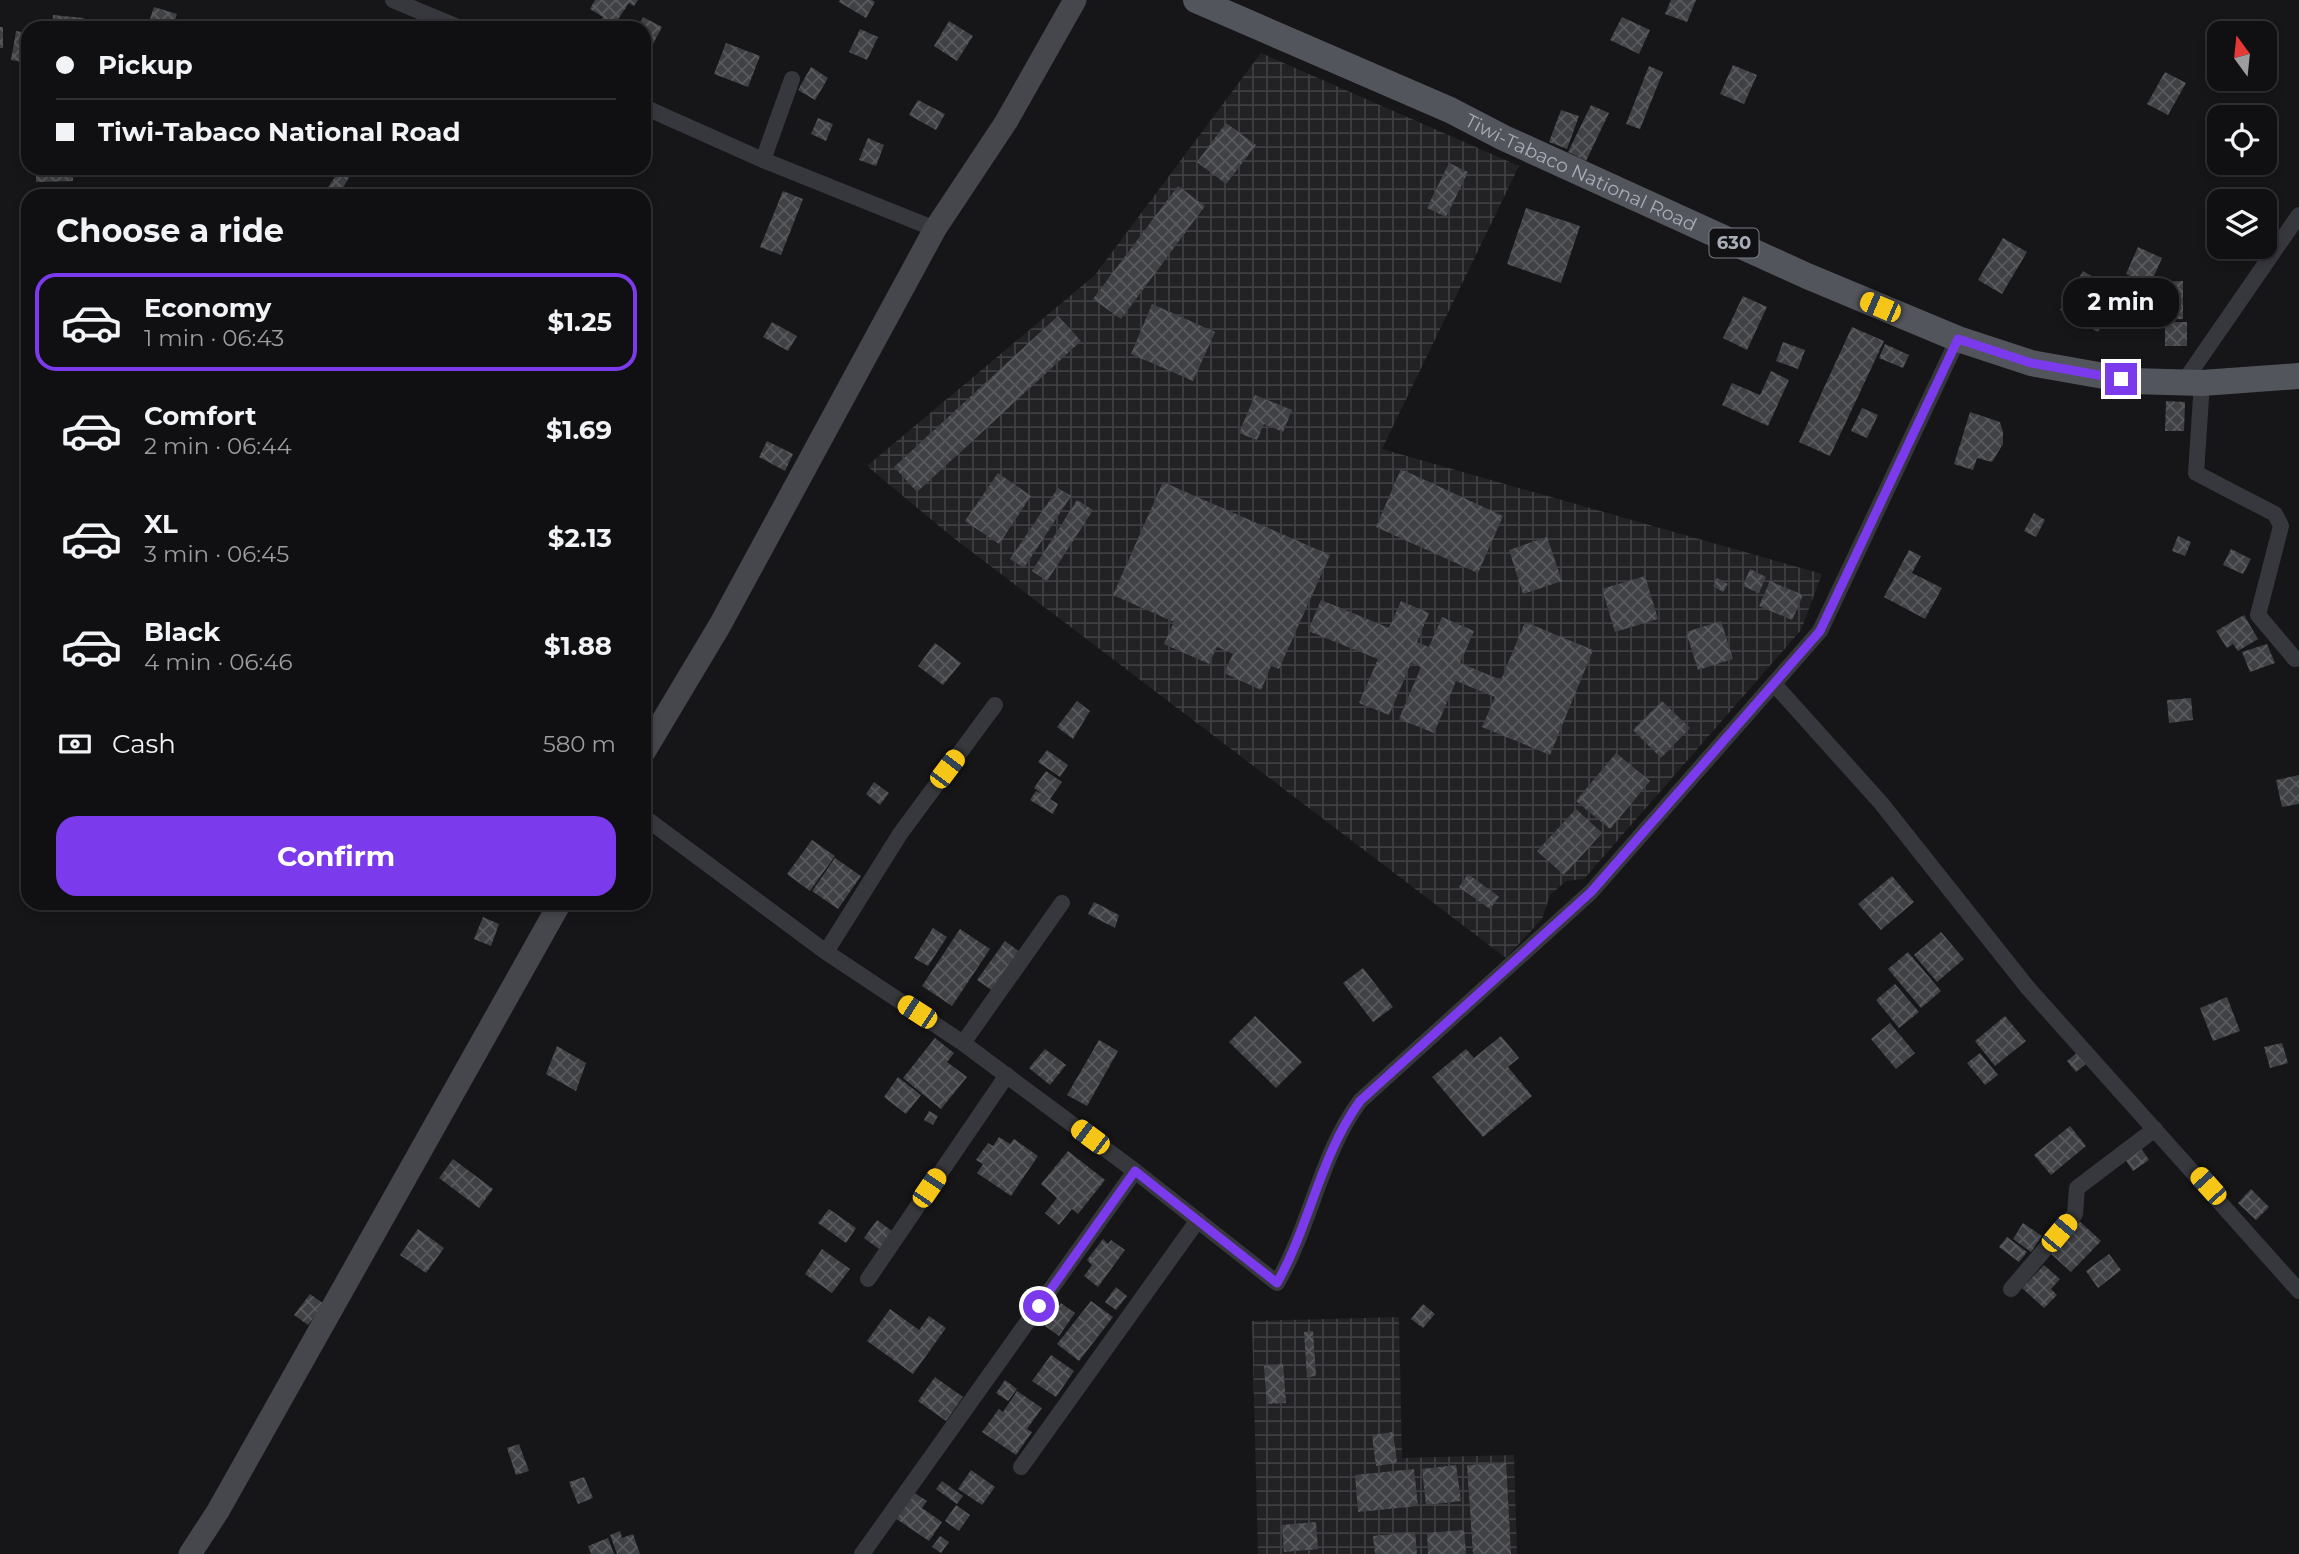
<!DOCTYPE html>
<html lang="en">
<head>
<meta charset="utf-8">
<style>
  body { margin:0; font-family:Montserrat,sans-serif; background:#1e1e20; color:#f1f3f6; height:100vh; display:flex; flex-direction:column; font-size:26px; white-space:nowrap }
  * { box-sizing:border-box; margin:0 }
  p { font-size:23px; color:#9c9d9f }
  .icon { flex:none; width:38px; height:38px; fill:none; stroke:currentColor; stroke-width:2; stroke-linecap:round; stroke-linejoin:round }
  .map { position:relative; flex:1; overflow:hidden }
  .sheet { position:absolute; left:21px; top:189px; width:630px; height:721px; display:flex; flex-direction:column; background:#101012; border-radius:21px; box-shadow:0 4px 10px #0003,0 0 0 2px #303032 }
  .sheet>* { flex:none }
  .guide { position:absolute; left:21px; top:21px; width:630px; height:154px; border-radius:21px; box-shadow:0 4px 10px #0003,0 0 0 2px #303032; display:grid; align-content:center; height:154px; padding:0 35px; background:#101012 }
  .needle { width:46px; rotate:345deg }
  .buttons { position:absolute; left:2207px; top:21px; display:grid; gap:14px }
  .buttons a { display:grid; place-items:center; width:70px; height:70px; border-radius:14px; background:#101012; box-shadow:0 4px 10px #0003,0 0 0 2px #303032; font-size:35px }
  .end { position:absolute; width:32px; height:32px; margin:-16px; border:9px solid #7c3aed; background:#fff; box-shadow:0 0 0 4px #fff }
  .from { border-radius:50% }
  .bubble { position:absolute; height:49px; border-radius:21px; background:#101012; box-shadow:0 4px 10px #0003,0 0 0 2px #303032; font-size:23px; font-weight:700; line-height:49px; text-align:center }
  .car { position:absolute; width:21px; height:42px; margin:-21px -10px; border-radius:9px; box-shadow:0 0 5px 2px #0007; background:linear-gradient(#f5c518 24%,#345 0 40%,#f5c518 0 76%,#345 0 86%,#f5c518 0) }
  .guide b { display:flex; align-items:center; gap:24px; height:66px; font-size:26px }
  .guide b+b { border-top:2px solid #303032 }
  .guide i { width:18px; height:18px; background:#f1f3f6 }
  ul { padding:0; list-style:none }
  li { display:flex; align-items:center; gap:21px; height:98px; margin:0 14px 10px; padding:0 21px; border:4px solid transparent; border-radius:21px }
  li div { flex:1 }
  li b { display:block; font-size:26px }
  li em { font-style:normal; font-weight:700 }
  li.selected { border-color:#7c3aed }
  li>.icon { width:63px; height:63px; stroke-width:1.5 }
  h2 { padding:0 35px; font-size:32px; line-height:84px }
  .pay { display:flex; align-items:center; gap:18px; height:77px; padding:0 35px; font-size:26px }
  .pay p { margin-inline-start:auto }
  .primary-button { display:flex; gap:14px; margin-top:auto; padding:14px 35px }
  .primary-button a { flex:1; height:80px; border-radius:21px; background:#7c3aed; color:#fff; font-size:28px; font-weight:700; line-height:80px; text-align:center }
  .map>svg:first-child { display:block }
</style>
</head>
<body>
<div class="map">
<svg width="2299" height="1554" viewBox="0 0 2299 1554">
  <defs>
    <pattern id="industrial-grid" width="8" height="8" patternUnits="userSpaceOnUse" patternTransform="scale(1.75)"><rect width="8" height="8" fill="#222225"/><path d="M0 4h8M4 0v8" fill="none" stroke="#3f3f43"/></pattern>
    <pattern id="building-cross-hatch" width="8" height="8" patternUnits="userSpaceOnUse" patternTransform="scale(1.75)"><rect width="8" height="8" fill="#404145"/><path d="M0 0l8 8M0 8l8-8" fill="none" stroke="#595a5e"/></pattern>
  </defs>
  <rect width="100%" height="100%" fill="#161618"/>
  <path fill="url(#industrial-grid)" d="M1261 53 1519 166 1382 449 1822 574 1801 630 1584 879 1566 881 1550 895 1542 919 1506 958 951 536 867 466 1095 275Z
    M1399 1317 1402 1458 1514 1455 1517 1554H1258L1252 1321Z"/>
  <path fill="url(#building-cross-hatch)" d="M595 0H638L634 6 629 3 612 28 599 25 603 17 590 9Z
    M840 0H872L875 2 866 18 839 2Z
    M1671 0H1696L1687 22 1665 14Z
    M154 7 177 14 172 28H147Z
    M53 15 84 18 83 28H52Z
    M643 17 662 27 653 44 644 40V28H637Z
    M1622 17 1650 30 1639 54 1610 40Z
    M346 19 365 28H342Z
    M949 21 973 36 957 61 934 46Z
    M0 27H3V48H0Z
    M860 29 878 37 867 60 849 52Z
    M16 31 28 33V63L11 60Z
    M726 43 760 56 748 87 714 74Z
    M1733 65 1757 75 1744 104 1720 94Z
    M1649 66 1663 72 1640 129 1626 124Z
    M811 67 828 78 815 100 798 90Z
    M2165 72 2186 83 2168 115 2147 104Z
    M918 100 945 114 936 130 909 115Z
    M1591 105 1609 113 1586 161 1568 152Z
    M1561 110 1579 116 1567 149 1549 142Z
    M818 118 833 124 826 141 811 134Z
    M1226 123 1256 145 1226 184 1197 162Z
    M868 138 884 145 876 166 859 160Z
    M1449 163 1468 172 1446 217 1427 208Z
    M36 168H73V181L36 182Z
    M340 169 350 176 338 196H332L325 192Z
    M1178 186 1205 206 1121 319 1093 299Z
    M124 189 152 195V196H122Z
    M783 191 803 199 781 255 760 247Z
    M1526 208 1580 226 1561 283 1507 264Z
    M2003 238 2027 252 2002 294 1978 280Z
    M2138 247 2162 258 2150 285 2126 274Z
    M2083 271 2121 294 2098 332 2060 310Z
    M2183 281V319L2154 320V282Z
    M1743 296 1767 307 1747 350 1723 338Z
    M1152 304 1215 332 1193 381 1131 354Z
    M1058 316 1081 341 917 492 894 467Z
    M772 322 797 336 788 351 763 337Z
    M2165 322H2187V346H2165Z
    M1852 327 1884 341 1830 456 1799 442Z
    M1783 342 1805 350 1798 369 1776 361Z
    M1885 344 1909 355 1903 368 1879 358Z
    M1771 371 1789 380 1768 426 1722 405 1732 383 1760 395Z
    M1255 395 1292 410 1283 432 1264 424 1257 440 1239 433Z
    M2166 401 2185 402 2184 431H2165Z
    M1862 408 1878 415 1867 438 1851 431Z
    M1970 412 2000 422 2003 432V444L1992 462 1977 458 1973 470 1954 464Z
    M767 441 793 454 785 471 759 457Z
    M1401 469 1503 516 1478 573 1376 527Z
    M998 473 1031 496 999 544 965 521Z
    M1163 482 1330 555 1279 669 1271 666 1261 690 1224 673 1233 654 1217 647 1209 664 1164 644 1174 622 1113 595Z
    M1058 488 1071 496 1024 568 1010 559Z
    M1077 500 1093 510 1047 581 1032 571Z
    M2034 513 2045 520 2036 537 2024 531Z
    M2178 536 2191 542 2185 556 2172 551Z
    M1547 537 1562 581 1523 594 1509 550Z
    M2231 549 2251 559 2243 574 2223 565Z
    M1909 550 1921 556 1912 573 1942 588 1925 619 1884 597Z
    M1750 569 1766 577 1759 593 1743 586Z
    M1645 576 1658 619 1615 632 1602 589Z
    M1717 578 1728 584 1723 592 1713 586Z
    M1770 581 1803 595 1792 620 1759 606Z
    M1321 600 1389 628 1401 601 1429 613 1417 642 1429 647 1442 617 1474 631 1460 663 1501 680 1525 622 1593 650 1550 755 1482 727 1495 697 1456 681 1434 733 1399 719 1421 667 1411 663 1389 715 1359 703 1378 659 1308 631Z
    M2244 615 2258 639 2238 651 2233 644 2227 648 2216 631Z
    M1721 621 1733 659 1698 670 1686 632Z
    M935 643 961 663 943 685 918 666Z
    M2267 644 2275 663 2250 672 2242 652Z
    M2191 698 2193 720 2169 723 2167 700Z
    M1077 701 1090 711 1073 739 1057 727Z
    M1662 701 1690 728 1661 758 1633 730Z
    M1047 750 1068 765 1060 777 1038 762Z
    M1616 753 1650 781 1610 829 1576 801Z
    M1046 771 1062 782 1050 799 1058 804 1053 814 1030 800 1036 791 1044 795 1034 788Z
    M2299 775V804L2282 807 2276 780Z
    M874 782 889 793 880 805 866 794Z
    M1576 809 1602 833 1564 875 1537 851Z
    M812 840 835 856 810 891 787 874Z
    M835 858 861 876 838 909 812 891Z
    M1468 874 1499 897 1490 909 1459 887Z
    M1892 876 1914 902 1881 930 1858 904Z
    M1094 902 1119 915 1115 928 1088 914Z
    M483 917 499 924 491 946 474 939Z
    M933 928 947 937 928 966 914 958Z
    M960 929 990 949 952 1006 922 986Z
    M1941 932 1964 959 1937 982 1914 955Z
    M1005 941 1020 952 993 991 977 980Z
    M1908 952 1941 991 1921 1008 1888 969Z
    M1363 968 1393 1007 1373 1022 1343 983Z
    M1895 984 1919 1012 1899 1028 1876 1000Z
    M2227 997 2240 1031 2213 1041 2200 1008Z
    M1255 1016 1302 1062 1276 1088 1229 1042Z
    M2005 1016 2026 1041 1995 1066 1975 1041Z
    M1890 1023 1915 1053 1896 1069 1871 1039Z
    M1501 1036 1519 1058 1508 1067 1532 1096 1483 1137 1432 1077 1466 1049 1474 1058Z
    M935 1038 954 1053 947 1062 967 1077 941 1109 903 1078Z
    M1099 1040 1118 1051 1087 1106 1067 1095Z
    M2282 1043 2288 1063 2270 1068 2264 1047Z
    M557 1046 586 1063 576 1091 546 1074Z
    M1045 1049 1066 1065 1050 1085 1029 1068Z
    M2078 1052 2087 1063 2076 1072 2067 1061Z
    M1980 1053 1998 1075 1985 1085 1967 1063Z
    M898 1077 921 1095 906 1114 884 1097Z
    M929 1111 938 1116 933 1125 924 1120Z
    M2070 1126 2086 1146 2051 1175 2034 1155Z
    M999 1137 1010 1144 1014 1139 1038 1156 1011 1196 977 1173 983 1164 976 1160 988 1143 993 1146Z
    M2141 1148 2149 1160 2133 1171 2125 1159Z
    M1068 1151 1105 1180 1078 1214 1072 1209 1059 1225 1045 1213 1057 1198 1041 1184Z
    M453 1159 493 1189 479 1208 439 1178Z
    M2251 1189 2269 1207 2256 1220 2238 1203Z
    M829 1209 856 1228 846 1243 818 1223Z
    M2075 1217 2101 1241 2071 1272 2050 1253Z
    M877 1220 892 1231 879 1249 864 1238Z
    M2023 1223 2042 1236 2031 1252 2013 1239Z
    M418 1229 444 1248 426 1273 400 1255Z
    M2007 1237 2027 1252 2019 1262 1999 1247Z
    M1103 1239 1108 1244 1111 1240 1125 1250 1098 1287 1084 1276 1092 1265 1087 1260Z
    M822 1249 850 1269 832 1293 805 1274Z
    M2109 1254 2121 1270 2098 1288 2086 1271Z
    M2044 1265 2060 1279 2051 1289 2057 1295 2044 1308 2022 1288Z
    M1116 1287 1127 1296 1116 1310 1105 1302Z
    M310 1294 324 1304 308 1325 294 1315Z
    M1091 1301 1113 1317 1079 1361 1057 1344Z
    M1061 1303 1075 1313 1059 1336 1045 1326Z
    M1423 1304 1435 1314 1423 1328 1411 1319Z
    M890 1309 919 1330 929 1316 946 1328 913 1374 867 1341Z
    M1313 1331 1316 1376 1307 1377 1304 1332Z
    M1051 1355 1074 1371 1056 1397 1032 1381Z
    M1283 1364 1286 1403 1267 1404 1264 1366Z
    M935 1377 963 1397 946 1421 918 1401Z
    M1005 1380 1017 1389 1008 1401 996 1393Z
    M1017 1391 1042 1408 1027 1429 1032 1432 1016 1455 982 1432 999 1409 1003 1412Z
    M1393 1432 1397 1463 1376 1466 1372 1435Z
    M519 1444 529 1471 516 1475 507 1448Z
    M1506 1463 1511 1554H1473L1467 1465Z
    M1456 1465 1461 1501 1426 1505 1422 1469Z
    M1414 1469 1418 1506 1358 1512 1355 1475Z
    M971 1470 995 1487 982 1505 958 1489Z
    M584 1477 593 1498 578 1504 569 1482Z
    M942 1481 963 1496 957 1504 936 1489Z
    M913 1492 927 1501 922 1508 942 1522 929 1541 895 1518Z
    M956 1505 970 1515 959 1531 945 1521Z
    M1316 1522 1318 1549 1284 1552 1282 1525Z
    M1464 1530 1466 1554H1428L1427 1533Z
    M620 1531 622 1538 633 1534 640 1554H617L610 1535Z
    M1415 1532 1417 1554H1375L1373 1536Z
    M940 1536 949 1542 941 1553 932 1547Z
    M608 1538 614 1554H591L588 1546Z"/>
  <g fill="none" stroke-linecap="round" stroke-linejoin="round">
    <path stroke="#37383d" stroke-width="16" d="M393 0 460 28
      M644 107 763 160 935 229
      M763 160 792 79
      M2183 383 2299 215
      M2202 383 2196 473 2275 514 2281 526 2258 615 2295 659
      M1775 685 1881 803 2028 988 2299 1291
      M644 817 826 952 963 1043 1135 1171 1277 1283C1311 1225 1320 1155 1360 1101L1591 892 1820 631 1958 339
      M826 952 900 834 995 705
      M963 1043 1062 903
      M868 1279 1007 1075
      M2011 1289 2075 1214 2077 1188 2155 1129
      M1021 1467 1198 1220
      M862 1554 1135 1171"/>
    <path stroke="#45474d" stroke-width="23" d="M644 752 720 625 935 229 1006 122 1075 0
      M190 1554 218 1511 560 903"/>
    <path stroke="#53555c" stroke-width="26" id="s1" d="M1196 0 1450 110 1504 138 1807 276 1958 339 2031 363 2132 381 2202 383 2299 376"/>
  </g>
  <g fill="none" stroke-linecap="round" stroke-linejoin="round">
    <path stroke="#7c3aed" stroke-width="9" d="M1039 1306 1135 1171 1277 1283C1310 1225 1320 1156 1360 1101L1591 892 1820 631 1958 339 2031 363 2121 379"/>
  </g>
  <g text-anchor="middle" stroke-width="5" stroke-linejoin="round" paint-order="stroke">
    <rect fill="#111113" stroke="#7b7e86" stroke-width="2" x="1709.5" y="228.5" width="49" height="29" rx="5"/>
    <g font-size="18" font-weight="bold" fill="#a8adb8">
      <text x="1734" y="249">630</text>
    </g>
    <g font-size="19" fill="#a8adb8" stroke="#111113">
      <text dy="7" stroke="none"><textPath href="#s1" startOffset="422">Tiwi-Tabaco National Road</textPath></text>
    </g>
  </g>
</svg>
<div class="buttons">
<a><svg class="needle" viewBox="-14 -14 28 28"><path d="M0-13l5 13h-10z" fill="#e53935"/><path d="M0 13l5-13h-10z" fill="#9c9d9f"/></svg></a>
<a><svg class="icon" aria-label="locate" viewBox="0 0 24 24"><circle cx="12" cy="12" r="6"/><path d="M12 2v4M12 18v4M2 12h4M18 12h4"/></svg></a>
<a><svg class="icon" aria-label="layers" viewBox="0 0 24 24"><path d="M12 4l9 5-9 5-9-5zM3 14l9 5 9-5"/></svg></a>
</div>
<i class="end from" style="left:1039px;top:1306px"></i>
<i class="end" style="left:2121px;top:379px"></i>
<div class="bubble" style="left:2063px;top:278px;width:116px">2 min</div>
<i class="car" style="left:1880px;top:307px;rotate:293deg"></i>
<i class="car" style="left:947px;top:769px;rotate:37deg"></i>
<i class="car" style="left:917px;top:1012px;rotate:303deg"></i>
<i class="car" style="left:1090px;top:1137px;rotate:307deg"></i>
<i class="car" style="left:2208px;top:1186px;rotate:318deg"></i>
<i class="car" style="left:929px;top:1188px;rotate:34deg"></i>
<i class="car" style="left:2059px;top:1233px;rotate:40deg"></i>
<div class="guide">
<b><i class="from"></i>Pickup</b>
<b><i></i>Tiwi-Tabaco National Road</b>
</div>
<section class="sheet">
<h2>Choose a ride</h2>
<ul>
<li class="selected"><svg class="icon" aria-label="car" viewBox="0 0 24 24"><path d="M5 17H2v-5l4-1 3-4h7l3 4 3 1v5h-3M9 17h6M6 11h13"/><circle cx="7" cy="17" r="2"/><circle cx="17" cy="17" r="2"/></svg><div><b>Economy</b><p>1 min · 06:43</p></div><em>$1.25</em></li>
<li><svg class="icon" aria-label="car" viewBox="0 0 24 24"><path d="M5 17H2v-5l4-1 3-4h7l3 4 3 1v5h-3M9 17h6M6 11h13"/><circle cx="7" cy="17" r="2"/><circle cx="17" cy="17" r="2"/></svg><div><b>Comfort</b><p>2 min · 06:44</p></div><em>$1.69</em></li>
<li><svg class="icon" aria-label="car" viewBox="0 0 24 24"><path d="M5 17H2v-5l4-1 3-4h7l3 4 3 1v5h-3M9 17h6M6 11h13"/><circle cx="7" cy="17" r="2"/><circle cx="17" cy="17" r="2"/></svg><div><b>XL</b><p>3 min · 06:45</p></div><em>$2.13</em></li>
<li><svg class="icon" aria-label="car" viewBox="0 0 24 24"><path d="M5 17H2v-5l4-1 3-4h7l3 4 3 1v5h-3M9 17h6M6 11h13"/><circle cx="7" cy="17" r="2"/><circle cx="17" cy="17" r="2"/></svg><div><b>Black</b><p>4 min · 06:46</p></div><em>$1.88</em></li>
</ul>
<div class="pay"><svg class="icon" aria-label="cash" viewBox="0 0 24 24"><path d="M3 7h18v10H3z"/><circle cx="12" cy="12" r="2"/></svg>Cash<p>580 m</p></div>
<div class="primary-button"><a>Confirm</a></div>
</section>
</div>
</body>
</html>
